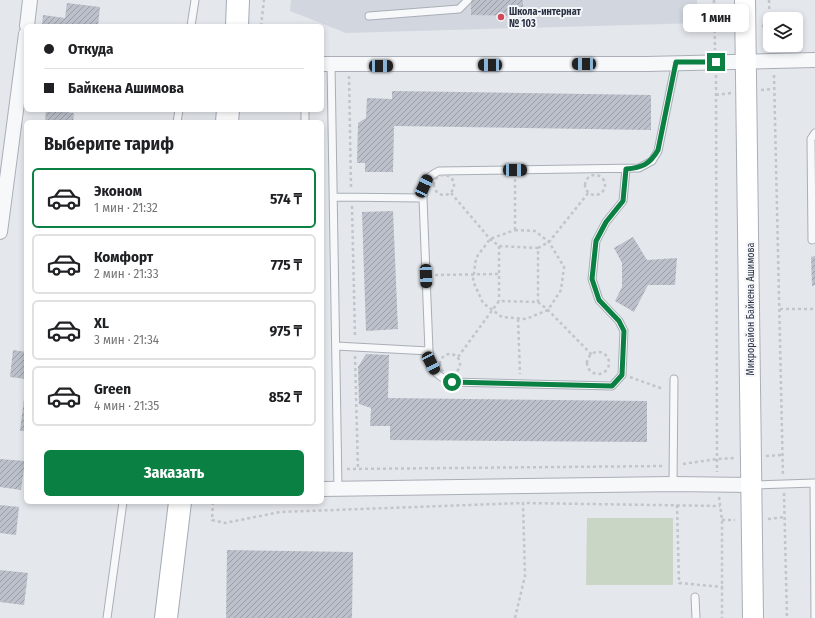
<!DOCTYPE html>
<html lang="ru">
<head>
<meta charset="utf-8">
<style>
  body { margin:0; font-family:"Fira Sans Condensed",sans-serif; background:#f6f6f6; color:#202124; height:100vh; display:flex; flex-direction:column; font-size:15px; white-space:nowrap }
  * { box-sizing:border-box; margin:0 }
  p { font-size:13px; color:#757577 }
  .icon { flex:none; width:22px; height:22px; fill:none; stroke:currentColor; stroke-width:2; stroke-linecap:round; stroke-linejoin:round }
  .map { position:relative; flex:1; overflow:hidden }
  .drawer { position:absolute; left:24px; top:120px; width:300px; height:384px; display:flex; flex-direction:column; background:#fff; border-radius:6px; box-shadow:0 2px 6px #0003 }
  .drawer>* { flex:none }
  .banner { position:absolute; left:24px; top:24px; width:300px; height:88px; border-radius:6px; box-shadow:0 2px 6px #0003; display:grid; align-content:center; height:88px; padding:0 20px; background:#fff }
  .tools { position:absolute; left:763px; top:12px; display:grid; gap:8px }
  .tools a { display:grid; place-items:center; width:40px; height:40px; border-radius:6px; background:#fff; box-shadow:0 2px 6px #0003; font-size:20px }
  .end { position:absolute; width:18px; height:18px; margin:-9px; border:5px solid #0b8043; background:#fff; box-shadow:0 0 0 2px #fff }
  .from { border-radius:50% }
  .bubble { position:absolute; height:28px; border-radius:6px; background:#fff; box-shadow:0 2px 6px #0003; font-size:13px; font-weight:700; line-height:28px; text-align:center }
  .car { position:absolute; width:12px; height:24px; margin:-12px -6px; border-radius:5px; box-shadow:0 0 3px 1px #0007; background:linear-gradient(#222 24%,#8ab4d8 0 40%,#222 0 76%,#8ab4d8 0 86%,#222 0) }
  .banner b { display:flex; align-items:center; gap:14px; height:38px; font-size:15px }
  .banner b+b { border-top:1px solid #e0e0e0 }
  .banner i { width:10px; height:10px; background:#202124 }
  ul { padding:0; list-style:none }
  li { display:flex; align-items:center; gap:12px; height:60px; margin:0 8px 6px; padding:0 12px; border:2px solid #e0e0e0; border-radius:6px }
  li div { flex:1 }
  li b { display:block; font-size:15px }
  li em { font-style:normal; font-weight:700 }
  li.on { border-color:#0b8043 }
  li>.icon { width:36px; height:36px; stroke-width:1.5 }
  h2 { padding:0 20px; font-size:18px; line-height:48px }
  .primary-button { display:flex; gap:8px; margin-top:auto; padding:8px 20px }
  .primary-button a { flex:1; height:46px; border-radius:6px; background:#0b8043; color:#fff; font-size:16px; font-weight:700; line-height:46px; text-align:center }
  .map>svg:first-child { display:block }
</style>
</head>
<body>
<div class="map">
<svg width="815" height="618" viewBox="0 0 815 618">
  <defs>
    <pattern id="building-hatch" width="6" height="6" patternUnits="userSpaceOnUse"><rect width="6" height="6" fill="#bbc0ca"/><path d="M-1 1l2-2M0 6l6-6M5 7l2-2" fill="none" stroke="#989da6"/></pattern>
  </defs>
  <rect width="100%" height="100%" fill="#e4e7ec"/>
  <path fill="#d2d6de" d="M291 0H697L698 23 346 33 290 11Z"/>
  <path fill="#c9d6c5" d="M587 518H673V585H586Z"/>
  <path fill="url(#building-hatch)" d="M471 0H523V16L471 15Z
    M67 3 100 7 98 26H42L43 15 65 18Z
    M392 91 651 95V130L394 126 393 172H365V163H357L358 123 366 118 367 98 392 99Z
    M46 110 74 113 73 122H45Z
    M393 211 398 329 366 331 362 212Z
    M633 237 647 260 677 258 675 285H648L634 312 615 301 622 287V263L614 248Z
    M815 256V285L812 286 811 257Z
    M13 350 26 352V379L10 377Z
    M366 354 389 355 388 398 647 401V442L390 440V426H370L371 408 359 404 358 367Z
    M24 399 26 400V431H20Z
    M0 459 25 461 21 490 0 487Z
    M0 505 19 507 16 535 0 533Z
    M227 550 353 552 352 618H226Z
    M0 570 28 573 24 605 0 602Z"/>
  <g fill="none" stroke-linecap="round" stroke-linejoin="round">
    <defs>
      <path id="lane" d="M369 16 459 9 468 0
        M191 26 195 0
        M331 64 338 489
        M177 122 179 110
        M305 122V110
        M334 197 423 198
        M812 240 811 139 815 133
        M336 346 429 351 423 198C424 183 426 177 439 171L639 168 652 161 658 151 676 62
        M429 351C431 368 434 376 452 382L612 386 622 375 624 331 619 321 599 300 592 279 596 241 606 222 623 201 626 169
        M673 484 674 379
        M753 485 814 483 815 618
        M695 597 696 618
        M107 618 123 502"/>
      <path id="street" d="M27 26 30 0
        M322 64H647L815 60
        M0 232 26 34
        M322 489 673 484 751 485"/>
      <path id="secondary" d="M745 0 753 618"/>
      <path id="primary" d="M237 26 238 0
        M227 122 228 110
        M166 618 180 502"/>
    </defs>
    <use href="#lane" stroke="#a9aeb7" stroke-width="9"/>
    <use href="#street" stroke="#a9aeb7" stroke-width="16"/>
    <use href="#secondary" stroke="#a9aeb7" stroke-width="22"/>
    <use href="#primary" stroke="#a3abb8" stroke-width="24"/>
    <path stroke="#c2c5cb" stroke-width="2.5" stroke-dasharray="3 3" stroke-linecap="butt" d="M714 0 715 50
      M769 0 770 36
      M261 26 264 0
      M762 26 769 25
      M714 30 729 29
      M716 75 717 472
      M774 75 783 476
      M349 76 351 187
      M761 90 773 89
      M716 95 731 93
      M434 185a10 10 0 1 1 20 0a10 10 0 1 1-20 0Z
      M585 185a10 10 0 1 1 20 0a10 10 0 1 1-20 0Z
      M451 193 490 239 499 246 538 248V302L499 301 458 357
      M352 206 355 337
      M515 230 535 231 549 242 564 267 561 290 548 310 526 319 502 317 483 303 473 281 476 258 490 239Z
      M515 230V178
      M499 246V301
      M538 248 549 242 589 192
      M435 275 499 274
      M538 302 548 310 592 355
      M780 309H815
      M518 319 520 374
      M587 363a11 11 0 1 1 22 0a11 11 0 1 1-22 0Z
      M440 364a10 10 0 1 1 20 0a10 10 0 1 1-20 0Z
      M355 356 358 470
      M630 377 663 389
      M766 456 782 455
      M683 464 717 459 735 458
      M347 469 664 466
      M784 493 787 618
      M719 497 722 520V618
      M213 502 212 520 225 523 280 512 523 503
      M677 505 679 583 723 587
      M768 519 785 517
      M722 520H735
      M515 618 525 576 523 503 720 506"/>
    <use href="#lane" stroke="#f7f8fa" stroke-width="7"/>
    <use href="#street" stroke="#f7f8fa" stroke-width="14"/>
    <use href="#secondary" stroke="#fff" stroke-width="20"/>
    <use href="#primary" stroke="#fff" stroke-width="22"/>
  </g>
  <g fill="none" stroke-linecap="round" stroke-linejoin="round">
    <path stroke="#0b8043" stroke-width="5" d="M452 382 612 386 622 375 624 331 619 321 599 300 592 279 596 241 606 222 623 201 626 169C642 168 650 164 658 150L676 62H716"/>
  </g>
  <circle fill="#d1495b" stroke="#f4f6f9" stroke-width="1.5" cx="501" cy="17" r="4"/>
  <g text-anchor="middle" stroke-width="4" stroke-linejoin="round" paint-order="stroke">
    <g font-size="10" font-weight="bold" fill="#2b3445" stroke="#f4f6f9" text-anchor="start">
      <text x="509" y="15">Школа-интернат<tspan x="509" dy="12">№ 103</tspan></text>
    </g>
    <g font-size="10" fill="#2b3445" stroke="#f4f6f9">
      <text transform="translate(750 309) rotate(-90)" y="4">Микрорайон Байкена Ашимова</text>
    </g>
  </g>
</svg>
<div class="tools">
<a><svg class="icon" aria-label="layers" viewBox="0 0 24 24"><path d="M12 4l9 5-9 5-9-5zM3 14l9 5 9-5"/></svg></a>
</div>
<i class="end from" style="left:452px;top:382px"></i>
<i class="end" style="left:716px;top:62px"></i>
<div class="bubble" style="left:683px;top:4px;width:66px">1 мин</div>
<i class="car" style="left:584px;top:64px;rotate:270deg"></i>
<i class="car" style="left:490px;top:65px;rotate:270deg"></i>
<i class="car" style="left:381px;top:66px;rotate:90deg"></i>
<i class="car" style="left:515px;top:170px;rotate:90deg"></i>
<i class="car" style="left:424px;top:186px;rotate:25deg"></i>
<i class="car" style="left:426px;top:276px;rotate:178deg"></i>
<i class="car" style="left:431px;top:363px;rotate:153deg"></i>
<div class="banner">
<b><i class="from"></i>Откуда</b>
<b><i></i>Байкена Ашимова</b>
</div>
<section class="drawer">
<h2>Выберите тариф</h2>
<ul>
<li class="on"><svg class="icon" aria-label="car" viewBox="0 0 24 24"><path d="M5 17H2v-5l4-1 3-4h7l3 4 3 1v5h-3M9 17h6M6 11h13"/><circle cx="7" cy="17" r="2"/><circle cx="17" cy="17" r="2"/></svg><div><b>Эконом</b><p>1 мин · 21:32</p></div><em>574 ₸</em></li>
<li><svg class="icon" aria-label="car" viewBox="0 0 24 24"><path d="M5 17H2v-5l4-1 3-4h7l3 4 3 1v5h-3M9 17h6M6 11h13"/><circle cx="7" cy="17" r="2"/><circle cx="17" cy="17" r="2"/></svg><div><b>Комфорт</b><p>2 мин · 21:33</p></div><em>775 ₸</em></li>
<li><svg class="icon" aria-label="car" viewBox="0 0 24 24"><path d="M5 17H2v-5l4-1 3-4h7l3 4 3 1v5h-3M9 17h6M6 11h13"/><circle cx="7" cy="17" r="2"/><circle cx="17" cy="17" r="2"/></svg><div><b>XL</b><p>3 мин · 21:34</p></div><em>975 ₸</em></li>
<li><svg class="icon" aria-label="car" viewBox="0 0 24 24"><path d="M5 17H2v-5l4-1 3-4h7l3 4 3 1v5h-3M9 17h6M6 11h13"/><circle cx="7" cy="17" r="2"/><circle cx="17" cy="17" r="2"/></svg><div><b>Green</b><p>4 мин · 21:35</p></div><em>852 ₸</em></li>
</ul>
<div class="primary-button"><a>Заказать</a></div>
</section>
</div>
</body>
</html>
